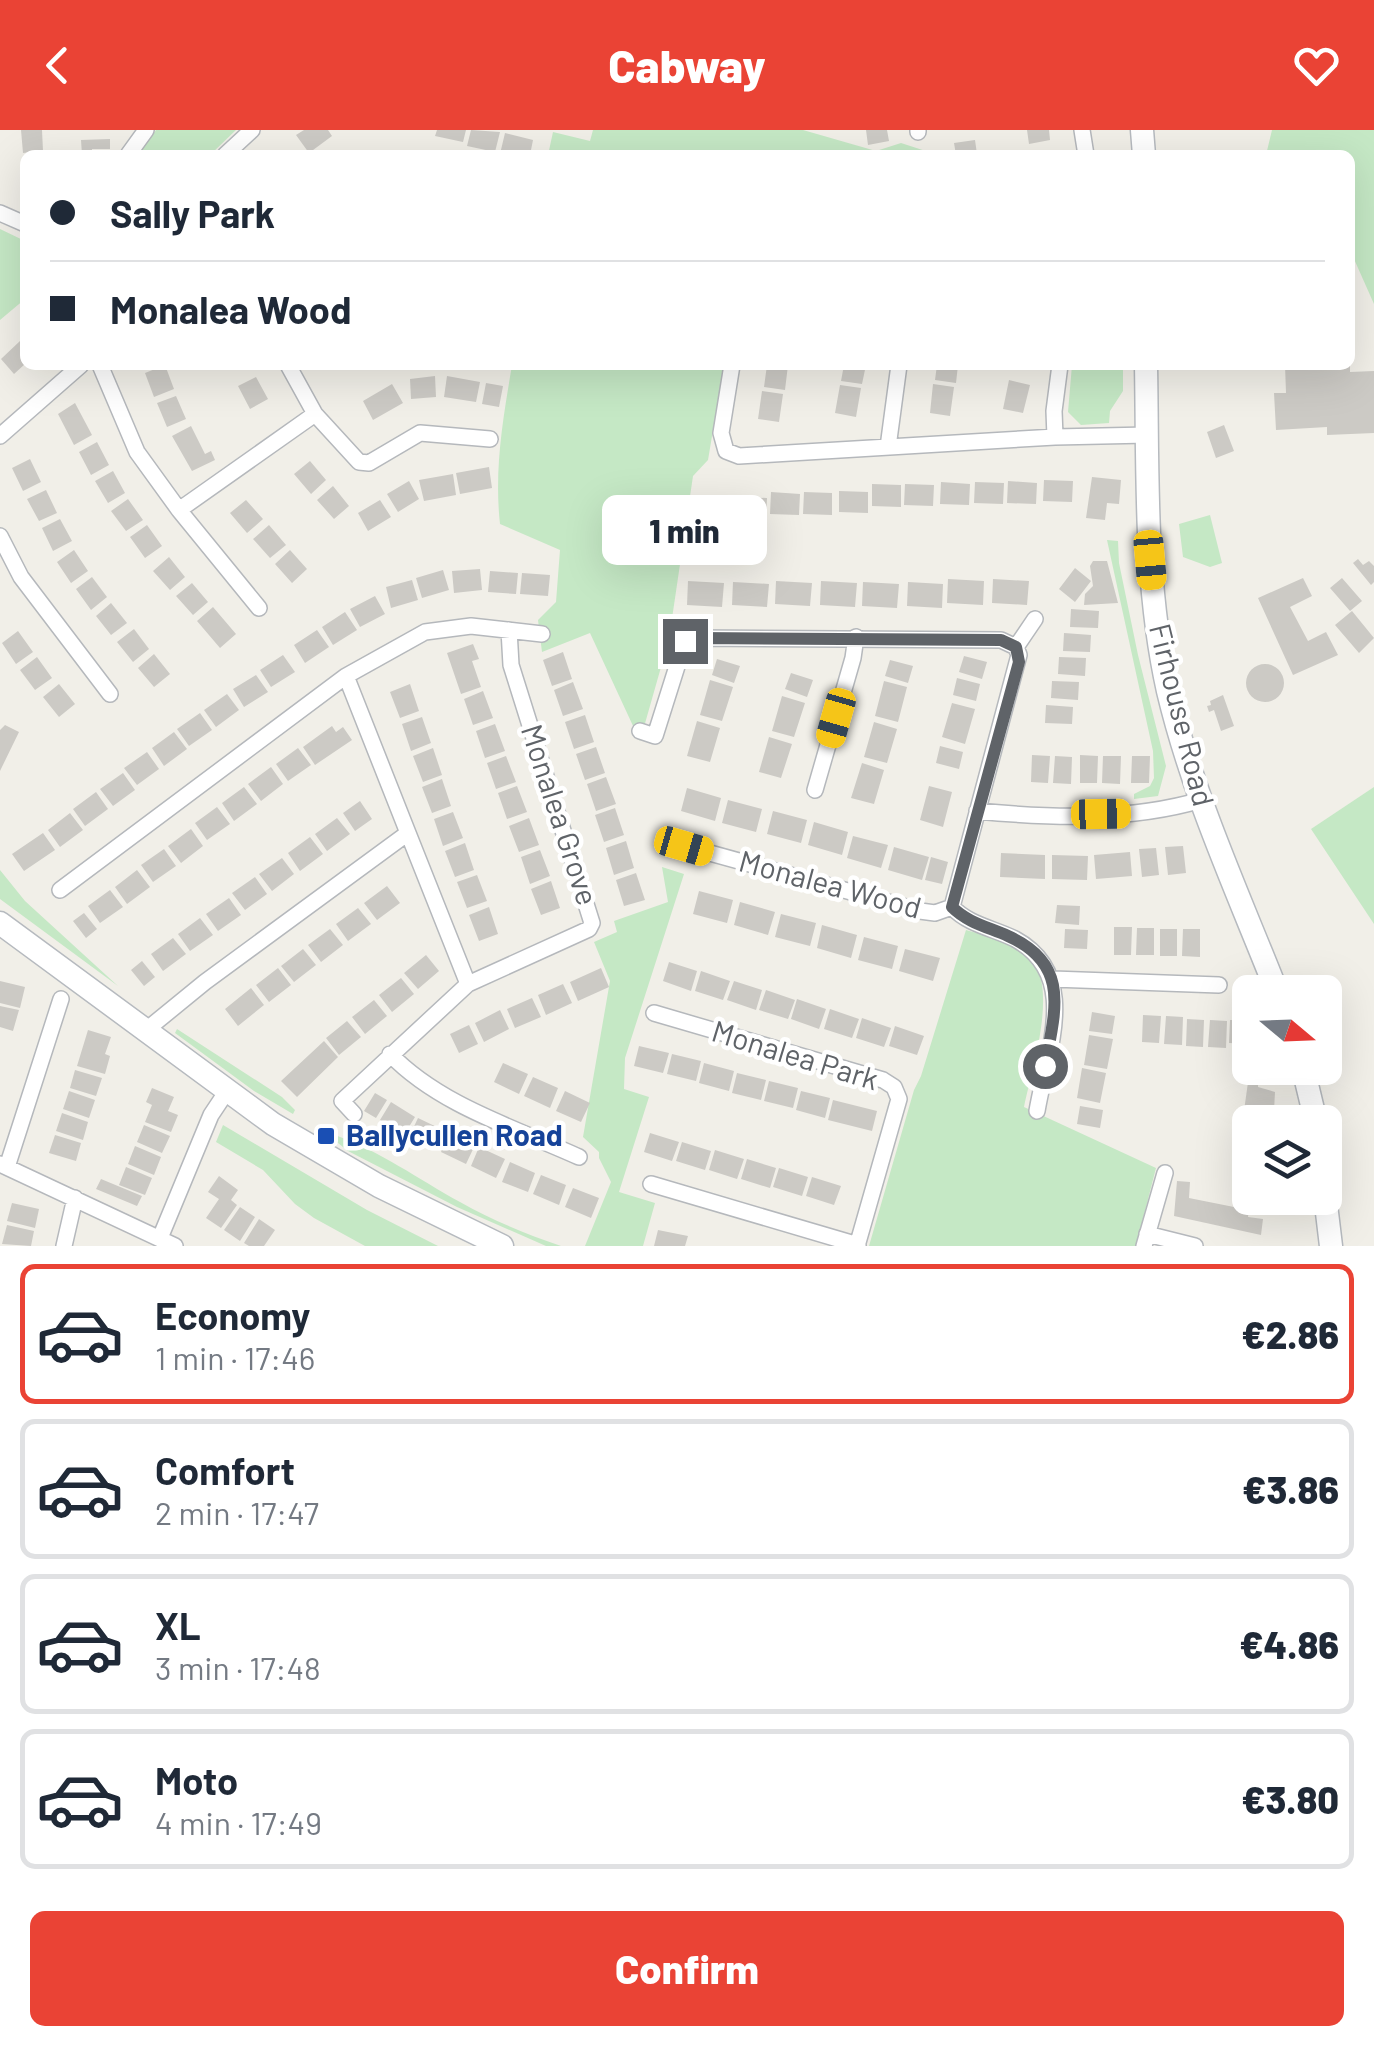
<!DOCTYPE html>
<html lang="en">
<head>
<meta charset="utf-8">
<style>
  body { margin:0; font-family:Barlow,sans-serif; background:#f2f2f3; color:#1f2937; height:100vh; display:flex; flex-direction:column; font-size:38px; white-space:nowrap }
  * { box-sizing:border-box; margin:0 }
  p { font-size:32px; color:#747a83 }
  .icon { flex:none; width:55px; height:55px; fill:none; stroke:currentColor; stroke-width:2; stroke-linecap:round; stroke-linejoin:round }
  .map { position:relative; height:1116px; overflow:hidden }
  .drawer { display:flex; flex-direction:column; background:#fff; flex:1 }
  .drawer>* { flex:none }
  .banner { position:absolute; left:20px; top:20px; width:1335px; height:220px; border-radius:15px; box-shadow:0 10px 40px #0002; display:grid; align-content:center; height:220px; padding:0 30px; background:#fff }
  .needle { width:65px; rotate:109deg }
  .tools { position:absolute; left:1232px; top:845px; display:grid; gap:20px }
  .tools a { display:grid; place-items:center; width:110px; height:110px; border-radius:15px; background:#fff; box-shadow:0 10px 40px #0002; font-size:50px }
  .end { position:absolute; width:45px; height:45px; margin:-22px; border:12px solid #5f6368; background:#fff; box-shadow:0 0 0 5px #fff }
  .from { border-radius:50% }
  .bubble { position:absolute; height:70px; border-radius:15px; background:#fff; box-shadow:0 10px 40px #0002; font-size:32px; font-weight:800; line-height:70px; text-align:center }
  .car { position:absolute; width:30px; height:60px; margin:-30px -15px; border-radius:12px; box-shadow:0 0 8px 2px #0007; background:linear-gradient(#f5c518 24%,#345 0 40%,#f5c518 0 76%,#345 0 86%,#f5c518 0) }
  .banner b { display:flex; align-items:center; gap:35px; height:95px; font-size:38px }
  .banner b+b { border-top:2px solid #e0e1e3 }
  .banner i { width:25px; height:25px; background:#1f2937 }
  ul { padding:18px 0 0; list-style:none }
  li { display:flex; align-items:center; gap:30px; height:140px; margin:0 20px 15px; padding:0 10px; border:5px solid #e0e1e3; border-radius:15px }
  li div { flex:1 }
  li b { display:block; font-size:38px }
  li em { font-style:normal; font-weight:800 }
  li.current { border-color:#ea4335 }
  li>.icon { width:90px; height:90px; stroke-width:1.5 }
  .cta { display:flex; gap:20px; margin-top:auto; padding:20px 30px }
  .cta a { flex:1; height:115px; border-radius:15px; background:#ea4335; color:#fff; font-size:40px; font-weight:800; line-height:115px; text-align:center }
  header { display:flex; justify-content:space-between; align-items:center; height:130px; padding:0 30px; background:#ea4335; color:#fff; font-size:45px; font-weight:800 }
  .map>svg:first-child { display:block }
</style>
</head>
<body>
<header><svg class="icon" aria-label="back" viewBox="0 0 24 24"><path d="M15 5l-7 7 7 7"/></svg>Cabway<svg class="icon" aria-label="heart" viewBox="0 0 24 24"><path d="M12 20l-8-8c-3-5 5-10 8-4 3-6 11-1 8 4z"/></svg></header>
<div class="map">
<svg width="1374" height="1116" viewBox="0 0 1374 1116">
  <rect width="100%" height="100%" fill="#f1efe8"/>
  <path fill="#c5e8c5" d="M156 0H236L210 25H138Z
    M593 0H803L876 21 901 13 938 25H548L553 2 590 11Z
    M1272 0H1374V174L1350 120V25H1266Z
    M0 99 25 111V169L0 190Z
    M512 235H724L708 330 693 346 669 509 640 611 590 503 542 522 538 490 556 472 560 420 500 394C494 339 503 289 512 235Z
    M1072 235H1123V261L1110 281 1109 293 1081 295 1068 282Z
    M1210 385 1222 433 1210 437 1183 427 1179 394Z
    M1107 410 1118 411 1119 433 1138 525 1166 636 1158 666 1134 669V664L1150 656 1154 648 1153 621Z
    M1374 657V794L1311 699Z
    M662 737 684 744 625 928 624 959 649 967 619 1062 655 1073 643 1116H585L611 1052 599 1028V1022L583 1007 610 851 594 812 617 802 614 791 668 772Z
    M0 740 25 771 118 856 0 769Z
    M966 800C986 806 1016 810 1030 826 1059 858 1032 938 1024 977L1156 1038 1136 1116H869L914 960 921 946Z
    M177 899 282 967 295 980 293 984 254 961 175 903Z
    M223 995 367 1080 438 1116H365L314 1088 295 1074 263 1040 216 1012Z
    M335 1005C380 1021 418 1049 460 1072 492 1090 526 1104 561 1116H546L457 1077 348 1021 333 1009Z"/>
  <path fill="#cccac5" d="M21 0H42L43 21 23 23Z
    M304 0H328L332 6 309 23 296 5Z
    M437 0H466L463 12 435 6Z
    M471 0 500 2 495 22 467 16Z
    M866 0H887L889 11 868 15Z
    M1027 0H1049L1050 10 1029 14Z
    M505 3 533 10 530 25 500 24Z
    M110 9V19H92V25H82L81 10Z
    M975 10 977 24 956 25 954 13Z
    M20 211 25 217V234L14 244 1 229Z
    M165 235 174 259 154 267 145 243Z
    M767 235H788L785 260 764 257Z
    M844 235H866L862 254 841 251Z
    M937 235H958L956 253 935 250Z
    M1285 235H1350V242L1374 241V303L1327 305V297L1276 300 1274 263H1286Z
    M435 246 436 267 411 269 410 249Z
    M447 246 480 252 476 272 444 267Z
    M256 247 268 269 250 279 238 256Z
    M1009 250 1030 255 1023 283 1003 279Z
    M486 253 503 256 499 277 482 274Z
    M392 254 403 273 373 290 363 271Z
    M933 254 954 257 950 286 930 283Z
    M840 255 861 258 856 287 835 283Z
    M762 261 783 264 779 292 758 289Z
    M176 266 186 289 167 297 157 273Z
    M75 273 92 305 74 315 58 284Z
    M1224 295 1234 321 1216 328 1207 302Z
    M191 296 205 324 211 321 215 330 192 341 172 306Z
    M97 312 109 335 91 345 79 322Z
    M30 329 41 352 23 361 12 338Z
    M310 331 326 350 311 364 294 344Z
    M489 337 492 358 460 364 456 343Z
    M113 341 125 363 108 373 95 351Z
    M453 344 456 365 424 371 419 350Z
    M1092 347 1121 350 1119 374 1107 373 1105 390 1086 388Z
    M1044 350 1073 351 1072 372 1043 371Z
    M409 351 419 369 398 382 387 364Z
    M1008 351 1037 353 1036 374 1007 373Z
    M941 352 970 354 969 375 940 374Z
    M975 352 1004 353 1003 374 974 373Z
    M872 354 901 355V377L872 376Z
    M905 354 934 355 933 376 904 375Z
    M333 356 349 376 334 389 317 370Z
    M46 360 57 383 39 391 27 369Z
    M839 361 868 362V383L839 382Z
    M771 362 800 364 799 385 770 384Z
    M804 362 832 363V385L803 384Z
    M738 367 767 368 766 389 737 388Z
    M702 368 731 369 730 391 701 390Z
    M128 369 143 390 126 401 111 381Z
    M246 370 263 389 247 403 230 383Z
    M380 370 391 387 368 401 358 383Z
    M60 389 72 411 53 421 42 398Z
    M147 395 162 416 145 428 130 407Z
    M269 395 286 415 270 428 253 409Z
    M74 420 88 441 71 453 57 432Z
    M290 420 307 439 292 453 275 434Z
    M169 427 185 447 170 460 153 441Z
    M1358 429 1363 435 1369 431 1374 436V452L1371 455 1353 433Z
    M1093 431H1107L1118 473 1084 475 1085 464 1093 456 1090 436Z
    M1075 438 1091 451 1075 472 1059 459Z
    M480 439 482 460 454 463 452 441Z
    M443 440 449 460 422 468 416 448Z
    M490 441 518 443 516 464 488 462Z
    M522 443 550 445 548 466 520 464Z
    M92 447 107 467 91 480 76 459Z
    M1303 448 1312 466 1290 477 1308 511 1326 502 1338 525 1293 545 1258 468Z
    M1342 448 1362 471 1350 481 1330 458Z
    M948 449 984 451 983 475 947 473Z
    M993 449 1029 451 1027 475 992 473Z
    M412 450 418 470 391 478 386 457Z
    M688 451 724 453 722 477 687 475Z
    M776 451 812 453 810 476 775 474Z
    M821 451 857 453 855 477 820 475Z
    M733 452 769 454 767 477 732 475Z
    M863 452 899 454 897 478 862 476Z
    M908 452 943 454 942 478 907 476Z
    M192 453 208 472 193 485 176 466Z
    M375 466 385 484 360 497 350 479Z
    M111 473 127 493 111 505 96 486Z
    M213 477 236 504 220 518 197 491Z
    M1071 479 1099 481 1098 498 1070 497Z
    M1352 481 1374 508 1359 523 1335 495Z
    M345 482 357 500 333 515 322 497Z
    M134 499 149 519 133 532 117 512Z
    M317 500 329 517 305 533 294 515Z
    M18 501 33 522 16 534 2 513Z
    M1064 503 1091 505 1090 522 1063 521Z
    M473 514 479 529 472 531 481 557 461 564 447 523Z
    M563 522 572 549 552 556 543 530Z
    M154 524 170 544 154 557 138 538Z
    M283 525 295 542 271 557 260 540Z
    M964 526 987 532 982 549 959 542Z
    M37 527 52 548 35 560 20 540Z
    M1059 527 1086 528 1085 546 1058 544Z
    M717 529 740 536 734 553 712 545Z
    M890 530 913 536 908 553 885 546Z
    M1246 553a19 19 0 1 1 38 0a19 19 0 1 1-38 0Z
    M791 543 813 550 807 567 785 559Z
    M256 545 268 562 244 577 233 559Z
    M957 548 980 554 976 571 953 565Z
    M710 550 733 557 722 591 700 585Z
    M884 551 907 557 898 592 875 586Z
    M1052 551 1079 552 1078 570 1051 568Z
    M573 552 583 579 563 586 554 560Z
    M59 554 75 574 59 587 43 567Z
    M410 554 419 581 400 588 390 562Z
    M483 561 493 588 473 595 464 569Z
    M227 564 239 580 216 597 204 580Z
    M1223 565 1234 596 1221 601 1214 580 1209 582 1207 576 1211 575 1210 571Z
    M782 566 805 573 794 607 772 601Z
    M952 573 975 579 965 614 942 607Z
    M1046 575 1073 577 1072 594 1045 593Z
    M200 583 212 600 189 616 177 599Z
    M585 585 594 612 574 619 565 592Z
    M422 587 431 613 411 621 402 594Z
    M697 591 720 598 710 632 687 626Z
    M874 592 897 599 887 633 864 627Z
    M495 594 505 621 485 628 476 601Z
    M5 595 19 602 0 641V600Z
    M332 596 336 602 343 597 352 610 315 635 303 617Z
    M174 602 187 619 164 636 152 618Z
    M769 607 792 614 781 648 759 642Z
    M940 616 963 622 959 639 936 633Z
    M596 617 605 643 585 650 576 624Z
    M298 618 311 635 288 651 276 634Z
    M433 618 442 645 423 652 413 626Z
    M147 622 159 639 137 655 124 638Z
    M1032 625 1050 626 1048 653 1031 652Z
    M1080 625 1098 626 1097 653H1080Z
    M506 626 516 652 496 659 487 633Z
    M1055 626 1072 627 1071 654 1053 653Z
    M1103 626H1121L1120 654 1102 653Z
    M1132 626H1150L1149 653H1131Z
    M862 633 884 640 874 674 851 668Z
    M271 637 283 654 261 671 248 654Z
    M123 643 135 660 113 676 100 659Z
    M606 647 616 674 596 681 587 654Z
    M442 649 451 676 432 683 422 657Z
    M517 656 527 682 507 689 498 663Z
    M929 656 952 662 943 697 920 690Z
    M244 657 257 674 234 691 222 673Z
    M687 658 721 668 715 691 681 681Z
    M96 662 108 679 85 696 73 679Z
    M728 670 762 679 756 702 722 693Z
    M360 671 372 689 355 701 343 683Z
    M217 677 230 694 207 710 195 693Z
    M615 678 624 705 604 712 595 685Z
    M773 681 807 690 801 713 767 704Z
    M453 682 463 708 443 716 434 689Z
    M70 683 83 700 60 717 48 700Z
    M337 688 350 704 327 721 315 704Z
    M529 688 539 715 519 722 509 696Z
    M814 692 848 702 842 725 808 715Z
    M191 699 203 716 181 733 168 716Z
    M43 703 55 720 24 741 12 724Z
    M853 706 888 715 881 738 847 728Z
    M310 707 323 724 300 741 288 723Z
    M626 711 634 738 614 745 606 718Z
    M465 713 474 740 455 747 445 721Z
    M1183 716 1186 743 1168 745 1165 717Z
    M894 717 929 727 922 750 888 740Z
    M1156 718 1159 745 1142 747 1139 719Z
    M164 719 176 736 153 752 141 735Z
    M540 720 550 746 530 754 521 727Z
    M1130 722 1132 746 1096 749 1094 725Z
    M1001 723 1045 725V749L1000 747Z
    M1052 725 1088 726 1087 750 1052 749Z
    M931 727 948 732 942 754 925 750Z
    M282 728 294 744 272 761 259 744Z
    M137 740 150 757 127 774 115 757Z
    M636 743 645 770 624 776 616 750Z
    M477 745 487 771 467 778 457 752Z
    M255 747 267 764 245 780 232 763Z
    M551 751 560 778 541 785 531 759Z
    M387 756 400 773 377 790 364 773Z
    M110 760 123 777 100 793 88 776Z
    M699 761 733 770 727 793 693 784Z
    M229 768 241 785 218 801 206 784Z
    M740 772 775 782 768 805 734 795Z
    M1057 775 1080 776 1079 795 1055 793Z
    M489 777 498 804 479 811 469 785Z
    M358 778 371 794 348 811 336 794Z
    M84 783 97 799 86 808 73 791Z
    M781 784 816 793 810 816 775 807Z
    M200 788 213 805 190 821 178 804Z
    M822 795 857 805 851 828 817 818Z
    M1114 797H1132L1131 825H1114Z
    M1137 798H1154V825H1136Z
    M330 799 343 815 321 832 308 815Z
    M1065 799 1088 800 1087 819 1064 818Z
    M1160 799H1177V826H1160Z
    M1183 799H1200V827L1182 826Z
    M864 807 898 816 892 839 858 830Z
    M173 808 186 824 163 841 151 824Z
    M303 819 316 835 294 852 281 836Z
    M905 819 940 828 933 851 899 841Z
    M426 825 439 841 418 859 404 843Z
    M142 831 155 847 144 856 131 840Z
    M669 832 697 841 691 861 663 851Z
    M278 838 291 855 269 872 256 855Z
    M601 838 609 857 578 871 570 852Z
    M701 841 730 851 723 870 695 861Z
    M401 848 414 864 392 882 379 865Z
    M0 851 25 857 20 878 0 873Z
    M734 851 762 860 756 880 727 870Z
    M563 854 572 873 546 885 538 865Z
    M251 858 264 875 238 896 225 879Z
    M766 860 795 870 788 889 759 880Z
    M532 868 541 887 515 898 507 879Z
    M797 869 826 879 819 899 791 889Z
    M374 870 387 886 365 904 352 887Z
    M0 876 19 880 13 901 0 897Z
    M830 879 859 889 852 908 824 899Z
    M500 880 509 899 484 912 475 893Z
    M1092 882 1115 886 1112 904 1089 901Z
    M1143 885 1161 886 1159 913 1142 912Z
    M1166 886 1183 887 1182 915 1164 914Z
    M862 888 891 898 884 917 856 908Z
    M1187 889 1204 890 1203 917 1186 916Z
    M1210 890 1227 891 1226 918 1208 917Z
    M1230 890H1248V914L1229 913Z
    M347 891 361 907 339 925 326 908Z
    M469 895 478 914 459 923 450 904Z
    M895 896 924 906 917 925 889 916Z
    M88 900 111 907 105 924 110 926 105 944 77 936Z
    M1089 905 1113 909 1107 939 1084 935Z
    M324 911 338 927 297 967 281 951Z
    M639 916 669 923 663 943 634 936Z
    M672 924 701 931 696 951 667 944Z
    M503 933 528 944 519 964 494 952Z
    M704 933 734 941 729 961 699 953Z
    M1082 938 1106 943 1100 973 1077 968Z
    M1250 938H1259L1258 957 1275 962 1274 981 1281 982 1280 990 1250 992V1048L1235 1045Z
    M75 940 102 948 96 966 70 958Z
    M737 943 766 950 761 970 732 963Z
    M533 947 558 958 550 978 524 966Z
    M769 951 798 958 793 978 764 971Z
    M152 958 174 967 168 981 178 985 171 1002 145 992 152 975 146 972Z
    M69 961 95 970 89 988 63 979Z
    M565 961 590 973 581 992 556 981Z
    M801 961 830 968 825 988 796 980Z
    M375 963 387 970 376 988 364 981Z
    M833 970 877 981 872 1001 828 990Z
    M391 972 415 987 404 1005 380 990Z
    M1080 976 1103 980 1100 998 1077 994Z
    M62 983 88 992 83 1010 56 1001Z
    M418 988 443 1000 434 1019 409 1007Z
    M144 995 170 1006 162 1023 137 1012Z
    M449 1003 475 1015 466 1034 441 1022Z
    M650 1003 679 1012 672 1031 644 1022Z
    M55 1005 81 1013 76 1031 49 1023Z
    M682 1012 711 1021 705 1040 676 1031Z
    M135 1016 161 1027 154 1045 128 1034Z
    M479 1017 505 1029 496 1048 471 1036Z
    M715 1020 744 1029 737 1049 709 1040Z
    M747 1029 776 1038 770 1058 741 1049Z
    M510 1032 535 1043 528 1062 502 1052Z
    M126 1037 152 1048 145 1065 119 1055Z
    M779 1038 808 1047 802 1066 773 1057Z
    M541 1045 566 1055 559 1075 533 1064Z
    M219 1046 238 1060 231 1070 237 1075 221 1098 206 1088 219 1069 208 1062Z
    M812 1047 841 1056 834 1075 806 1066Z
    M101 1049 142 1066 137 1076 96 1059Z
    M1177 1051 1190 1052 1189 1068 1249 1080 1248 1087 1263 1089 1261 1105 1174 1086Z
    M573 1058 599 1068 591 1088 565 1077Z
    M12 1073 39 1079 35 1098 7 1091Z
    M240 1077 255 1087 240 1111 224 1100Z
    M259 1089 275 1100 264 1116H249L244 1113Z
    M7 1095 34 1101 31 1116 2 1114Z
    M658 1100 688 1106 685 1116H654Z"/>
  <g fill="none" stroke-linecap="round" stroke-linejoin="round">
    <defs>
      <path id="street" d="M918 0V2
        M1082 0 1086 25
        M128 25 146 0
        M225 25 252 0
        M0 83 25 94
        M100 235 137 322 179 380 315 284 288 235
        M732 235 721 303 726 321 739 326 1055 307 1148 305
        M315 284 359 332 369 333 420 303 490 309
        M0 306 81 235
        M1055 307 1054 281 1060 235
        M888 317 899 235
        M179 380 259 478
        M0 406 21 447 110 564
        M1016 517 1035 489
        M346 546 425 502 471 496 542 504
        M640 601 655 606 685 511 694 508 1001 510 1016 517 1019 525 952 777 935 783 920 781 670 712
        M815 660 853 528 856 507
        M977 681C1050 688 1130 691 1201 670
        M408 703 468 854
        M60 760 346 546 408 703 205 852 145 901
        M952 777C969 795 993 798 1015 809 1081 845 1047 921 1037 981
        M1053 849 1219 855
        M654 883 883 950 894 957 899 969 857 1116
        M390 924C439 975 515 998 579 1027
        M354 984 342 971 468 854 589 799 592 793 511 535 509 500
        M0 1034 175 1116
        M7 1037 61 869
        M651 1054 858 1115
        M1147 1104 1195 1116
        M160 1108 211 985 227 961
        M64 1116 75 1068
        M1144 1116 1165 1043"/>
      <path id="secondary" d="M1142 0 1144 25
        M1146 235C1148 344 1144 454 1168 561 1193 666 1238 763 1277 862
        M0 793 273 994 379 1056 502 1116
        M1303 938 1316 992
        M1325 1066 1331 1116"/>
    </defs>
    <use href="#street" stroke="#b5b8bc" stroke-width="18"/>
    <use href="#secondary" stroke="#b6babf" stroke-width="25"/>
    <use href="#street" stroke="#fff" stroke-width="15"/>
    <use href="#secondary" stroke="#fff" stroke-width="22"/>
  </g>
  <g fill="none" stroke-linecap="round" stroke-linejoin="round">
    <path stroke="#5f6368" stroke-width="12" d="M685 511 694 508 1001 510 1016 517 1019 532 952 777C968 793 988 797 1008 806 1071 834 1055 881 1045 936"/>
  </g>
  <rect fill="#1a4fb4" stroke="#fff" stroke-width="4" x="316" y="996" width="20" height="20" rx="5"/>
  <g text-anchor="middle" stroke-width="9" stroke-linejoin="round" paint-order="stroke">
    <g font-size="30" fill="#5f6368" stroke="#fff">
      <text transform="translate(1181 585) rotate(76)" y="10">Firhouse Road</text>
      <text transform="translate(559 685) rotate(72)" y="10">Monalea Grove</text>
      <text transform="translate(830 755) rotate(15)" y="10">Monalea Wood</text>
      <text transform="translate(795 926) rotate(17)" y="10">Monalea Park</text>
    </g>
    <g font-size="30" font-weight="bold" fill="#164399" stroke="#fff" text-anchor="start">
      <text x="346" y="1016">Ballycullen Road</text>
    </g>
  </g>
</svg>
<div class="tools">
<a><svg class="needle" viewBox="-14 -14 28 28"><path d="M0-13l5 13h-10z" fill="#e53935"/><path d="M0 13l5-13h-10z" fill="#747a83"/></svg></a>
<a><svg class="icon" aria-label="layers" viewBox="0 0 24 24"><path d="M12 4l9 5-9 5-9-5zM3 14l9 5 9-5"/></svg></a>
</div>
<i class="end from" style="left:1045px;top:936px"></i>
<i class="end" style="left:685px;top:511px"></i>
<div class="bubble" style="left:602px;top:365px;width:165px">1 min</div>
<i class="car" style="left:1150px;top:430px;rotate:175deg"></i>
<i class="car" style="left:836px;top:588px;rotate:196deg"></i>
<i class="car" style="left:1101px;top:684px;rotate:89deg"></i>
<i class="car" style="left:684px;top:716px;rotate:106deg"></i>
<div class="banner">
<b><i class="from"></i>Sally Park</b>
<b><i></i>Monalea Wood</b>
</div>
</div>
<section class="drawer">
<ul>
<li class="current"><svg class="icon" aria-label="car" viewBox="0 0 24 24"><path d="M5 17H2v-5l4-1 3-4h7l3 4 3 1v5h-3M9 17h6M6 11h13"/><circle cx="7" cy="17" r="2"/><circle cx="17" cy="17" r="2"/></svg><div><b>Economy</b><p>1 min · 17:46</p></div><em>€2.86</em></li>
<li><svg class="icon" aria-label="car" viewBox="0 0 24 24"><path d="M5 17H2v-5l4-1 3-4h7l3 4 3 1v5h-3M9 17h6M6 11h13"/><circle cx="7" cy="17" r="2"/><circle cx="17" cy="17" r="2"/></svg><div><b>Comfort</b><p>2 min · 17:47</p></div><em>€3.86</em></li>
<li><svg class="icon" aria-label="car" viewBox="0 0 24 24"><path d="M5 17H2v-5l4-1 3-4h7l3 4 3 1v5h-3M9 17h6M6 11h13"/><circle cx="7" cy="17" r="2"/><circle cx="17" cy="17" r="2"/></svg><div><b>XL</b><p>3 min · 17:48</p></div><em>€4.86</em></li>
<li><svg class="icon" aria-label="car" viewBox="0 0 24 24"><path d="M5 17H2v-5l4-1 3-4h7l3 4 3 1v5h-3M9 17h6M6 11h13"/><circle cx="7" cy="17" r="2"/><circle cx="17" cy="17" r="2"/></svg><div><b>Moto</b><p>4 min · 17:49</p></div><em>€3.80</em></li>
</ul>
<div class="cta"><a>Confirm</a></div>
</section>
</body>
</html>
